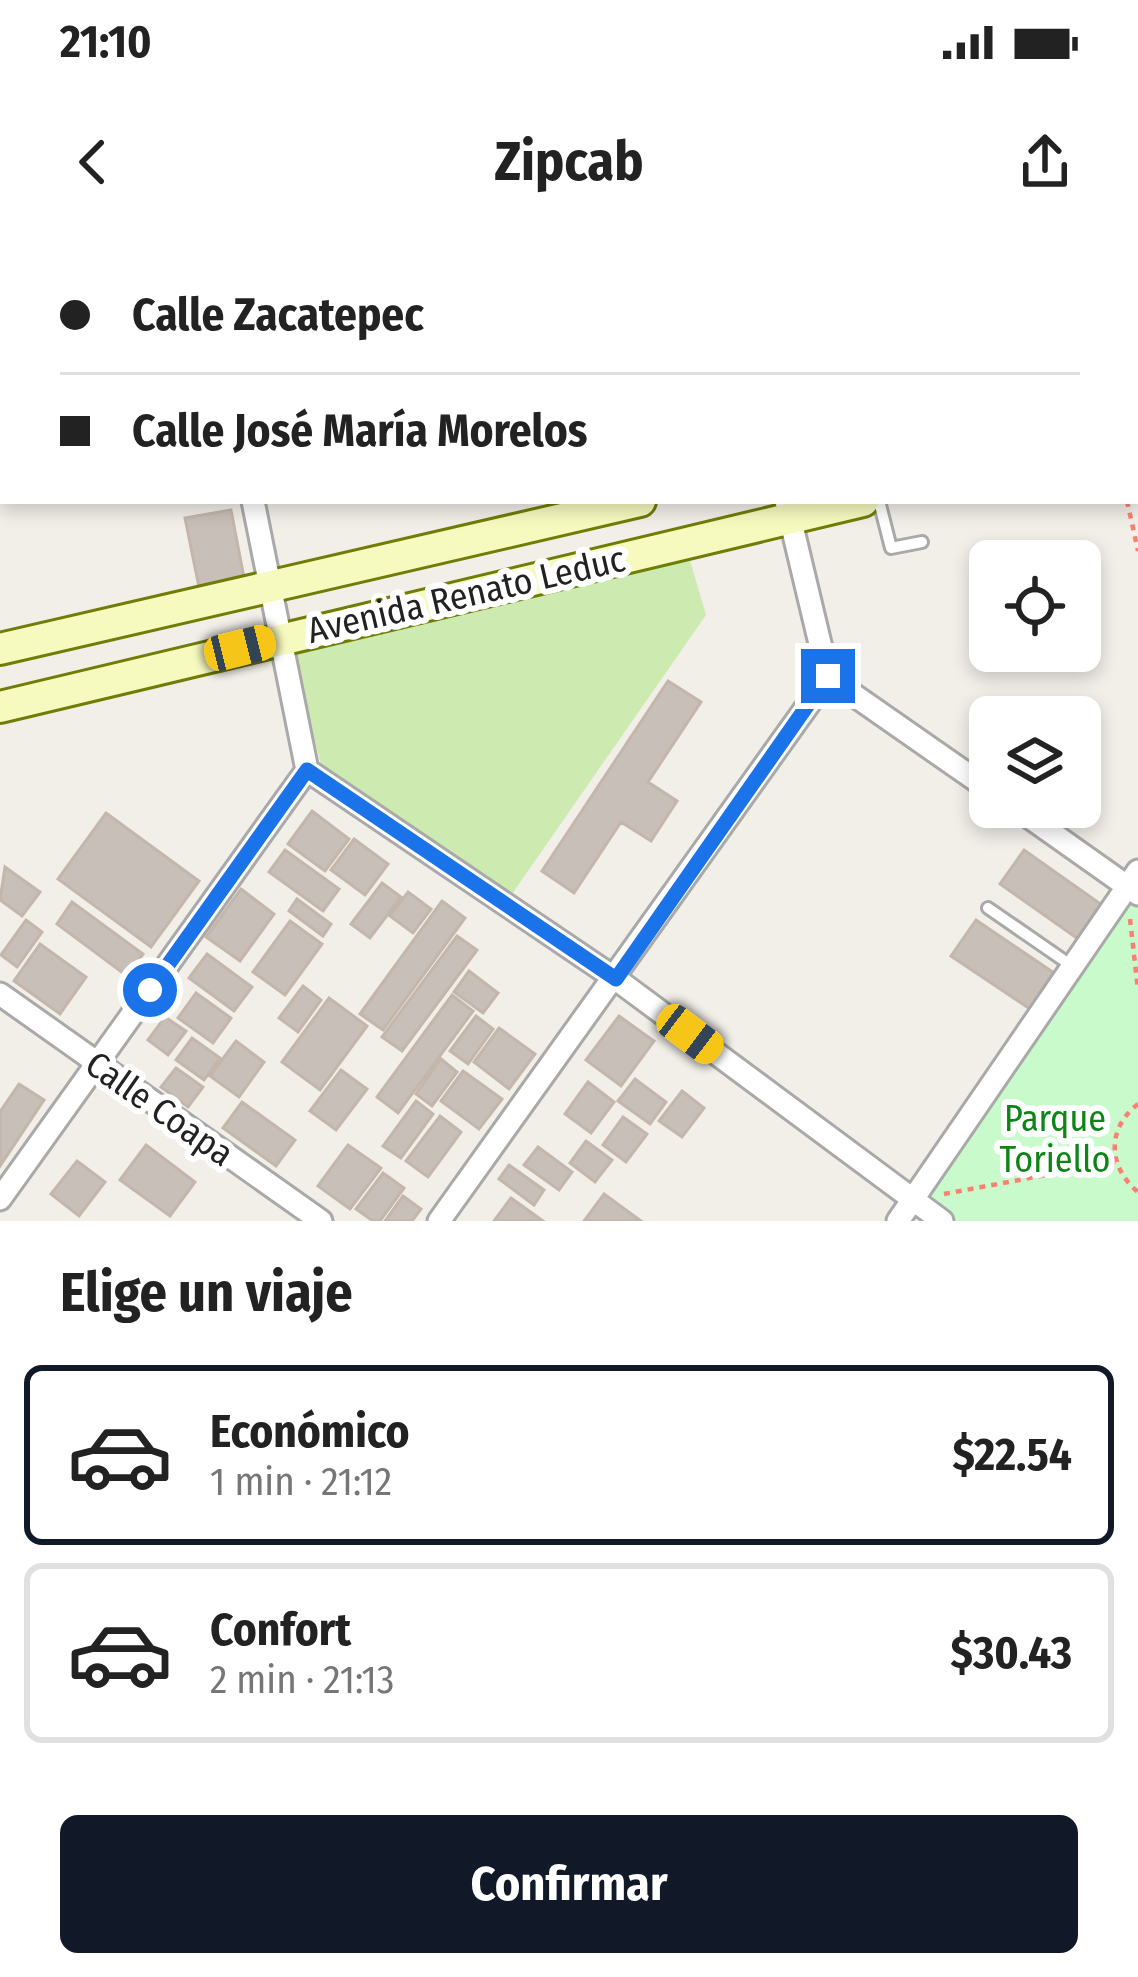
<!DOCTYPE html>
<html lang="es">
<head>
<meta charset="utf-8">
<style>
  body { margin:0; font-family:"Fira Sans Condensed",sans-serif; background:#f2f2f2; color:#222; height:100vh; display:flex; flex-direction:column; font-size:45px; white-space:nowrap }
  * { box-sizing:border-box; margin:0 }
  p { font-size:39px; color:#767676 }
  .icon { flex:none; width:66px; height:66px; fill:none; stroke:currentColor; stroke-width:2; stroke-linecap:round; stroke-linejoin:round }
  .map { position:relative; height:981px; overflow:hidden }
  .sheet { display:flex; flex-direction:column; background:#fff; flex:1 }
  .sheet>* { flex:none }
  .top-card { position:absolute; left:0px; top:0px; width:1140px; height:264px; box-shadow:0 6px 18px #0003; display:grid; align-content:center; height:264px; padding:0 60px; background:#fff }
  .fabs { position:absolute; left:969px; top:300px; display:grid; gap:24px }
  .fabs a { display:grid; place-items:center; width:132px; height:132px; border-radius:18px; background:#fff; box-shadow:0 6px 18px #0003; font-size:60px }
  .end { position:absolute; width:54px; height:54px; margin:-27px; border:15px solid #1a73e8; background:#fff; box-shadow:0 0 0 6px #fff }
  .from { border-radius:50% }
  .car { position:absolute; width:36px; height:72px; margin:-36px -18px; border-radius:15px; box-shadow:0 0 9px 3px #0007; background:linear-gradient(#f5c518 24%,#345 0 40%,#f5c518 0 76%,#345 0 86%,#f5c518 0) }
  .top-card b { display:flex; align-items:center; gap:42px; height:114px; font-size:45px }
  .top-card b+b { border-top:3px solid #e0e0e0 }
  .top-card i { width:30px; height:30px; background:#222 }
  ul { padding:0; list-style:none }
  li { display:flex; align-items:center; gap:36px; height:180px; margin:0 24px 18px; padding:0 36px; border:6px solid #e0e0e0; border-radius:18px }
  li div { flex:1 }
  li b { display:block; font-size:45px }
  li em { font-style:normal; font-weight:700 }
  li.selected { border-color:#111827 }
  li>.icon { width:108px; height:108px; stroke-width:1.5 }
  h2 { padding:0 60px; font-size:54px; line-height:144px }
  .primary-button { display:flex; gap:24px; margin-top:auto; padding:24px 60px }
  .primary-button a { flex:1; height:138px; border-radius:18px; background:#111827; color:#fff; font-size:48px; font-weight:700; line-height:138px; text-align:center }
  .status { display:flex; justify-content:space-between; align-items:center; height:84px; padding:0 60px; background:#fff; direction:ltr }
  .status svg { height:33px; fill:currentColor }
  header { display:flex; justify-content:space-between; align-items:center; height:156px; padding:0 60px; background:#fff; font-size:54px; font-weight:700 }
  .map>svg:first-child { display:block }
</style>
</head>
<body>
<div class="status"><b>21:10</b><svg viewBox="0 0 49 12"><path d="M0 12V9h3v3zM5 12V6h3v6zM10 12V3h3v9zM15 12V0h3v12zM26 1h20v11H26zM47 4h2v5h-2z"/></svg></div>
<header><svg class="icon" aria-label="back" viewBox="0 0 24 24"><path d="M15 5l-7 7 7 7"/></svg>Zipcab<svg class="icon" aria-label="share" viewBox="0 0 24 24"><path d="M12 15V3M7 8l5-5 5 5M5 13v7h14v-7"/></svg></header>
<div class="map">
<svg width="1138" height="981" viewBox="0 0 1138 981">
  <rect width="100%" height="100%" fill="#f2efe9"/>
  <path fill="#cdebb0" d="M687 310 706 375 512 654 321 525 291 401Z"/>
  <path fill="#c8facc" d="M1127 646 1138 654V981H942L913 960Z"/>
  <path fill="#c7bfb8" stroke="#c4b6ab" stroke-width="3" d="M231 270 245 343 200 352 185 278Z
    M668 441 701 462 648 542 677 561 651 601 621 582 574 653 542 631Z
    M312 571 349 599 325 631 288 604Z
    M106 573 199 641 151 707 58 639Z
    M354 599 388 624 365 655 331 630Z
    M285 610 339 649 323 671 269 632Z
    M1024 610 1102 665 1078 699 1000 644Z
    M5 627 40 652 22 676 0 660Z
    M382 643 401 657 370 698 351 684Z
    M241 649 274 674 240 721 206 697Z
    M408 652 431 669 413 693 390 676Z
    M297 659 331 684 323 696 289 671Z
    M442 661 465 678 383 790 360 774Z
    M72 662 143 714 127 736 57 684Z
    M26 680 42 692 17 727 1 715Z
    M976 680 1054 733 1030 769 951 716Z
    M290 681 322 704 285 755 253 732Z
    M457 696 477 710 402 811 382 797Z
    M40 704 86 737 60 774 14 741Z
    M207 714 252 747 234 771 189 738Z
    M469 731 498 753 483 773 454 752Z
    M303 746 321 760 298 792 279 778Z
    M196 753 231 778 213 803 178 778Z
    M452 755 473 771 398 873 377 857Z
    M329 758 367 786 320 850 282 822Z
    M476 776 493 789 468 824 450 811Z
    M619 776 654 801 621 846 586 820Z
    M165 777 186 791 168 815 148 800Z
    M499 788 535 814 509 849 474 822Z
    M192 798 220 818 204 840 176 820Z
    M236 801 264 822 239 857 210 836Z
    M441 819 457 832 432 866 416 854Z
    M176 828 203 847 188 867 161 847Z
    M341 830 367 849 336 890 310 871Z
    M463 831 502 859 479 889 441 861Z
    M635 839 666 862 650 884 618 861Z
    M588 842 614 862 591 893 565 874Z
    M19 844 44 860 0 926V872Z
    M682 851 704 868 682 897 659 881Z
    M416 861 433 874 401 918 383 906Z
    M242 862 295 900 276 926 223 888Z
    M440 876 461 892 428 937 406 921Z
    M623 877 647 894 626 922 603 905Z
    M586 901 612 920 595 942 570 923Z
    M146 905 195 942 170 976 120 940Z
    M348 905 381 928 350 969 318 946Z
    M538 907 572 932 559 950 524 925Z
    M77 921 105 942 79 976 51 954Z
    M509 925 544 950 534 965 499 939Z
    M383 933 404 948 380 981H373L356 969Z
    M604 954 641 981H584Z
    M403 956 421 969 412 981H385Z
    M511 958 543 981H494Z"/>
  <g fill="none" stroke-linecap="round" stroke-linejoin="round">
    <defs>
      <path id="lane" d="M879 261 891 308 922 302
        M988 668 1072 726"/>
      <path id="street" d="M193 0 194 3
        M733 0 734 3
        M482 3 495 0
        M0 121 3 120
        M253 261 307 530 616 739 942 981
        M786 261 828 437 990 550
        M1015 567 1138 654
        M0 754 321 981
        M0 959 307 530
        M439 981 828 437
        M898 981 1138 631"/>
      <path id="secondary" d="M1137 143 1138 142
        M1137 195H1138
        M0 409 640 261
        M0 467 863 261"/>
    </defs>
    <use href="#lane" stroke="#a9a9a9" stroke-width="16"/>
    <use href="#street" stroke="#a9a9a9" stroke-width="27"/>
    <use href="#secondary" stroke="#707d05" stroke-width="36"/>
    <path stroke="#fa8072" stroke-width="4.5" stroke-dasharray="6 6" stroke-linecap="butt" d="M1127 261 1138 311
      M1130 679 1138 750
      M1138 864C1106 889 1108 927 1138 952
      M944 954 1116 922"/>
    <use href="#lane" stroke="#fff" stroke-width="10"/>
    <use href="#street" stroke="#fff" stroke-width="21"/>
    <use href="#secondary" stroke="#f7fabf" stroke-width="30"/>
  </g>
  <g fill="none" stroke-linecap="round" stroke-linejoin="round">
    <path stroke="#1a73e8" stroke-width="15" d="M150 750 307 530 616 739 828 436"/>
  </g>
  <g text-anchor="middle" stroke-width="12" stroke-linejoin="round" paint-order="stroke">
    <g font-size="36" fill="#222" stroke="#fff">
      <text transform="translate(466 354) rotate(-13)" y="13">Avenida Renato Leduc</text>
      <text transform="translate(160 868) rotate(35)" y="13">Calle Coapa</text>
    </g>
    <g font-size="36" fill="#0c8416" stroke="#fff">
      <text x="1055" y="891">Parque<tspan x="1055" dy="41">Toriello</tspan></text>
    </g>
  </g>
</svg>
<div class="fabs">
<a><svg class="icon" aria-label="locate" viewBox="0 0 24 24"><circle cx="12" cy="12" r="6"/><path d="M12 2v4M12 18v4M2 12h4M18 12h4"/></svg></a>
<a><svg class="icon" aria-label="layers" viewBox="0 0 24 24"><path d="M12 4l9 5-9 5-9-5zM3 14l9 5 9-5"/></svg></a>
</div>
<i class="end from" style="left:150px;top:750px"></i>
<i class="end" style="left:828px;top:436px"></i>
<i class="car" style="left:240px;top:408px;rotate:76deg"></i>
<i class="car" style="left:690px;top:794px;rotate:127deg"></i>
<div class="top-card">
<b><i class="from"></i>Calle Zacatepec</b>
<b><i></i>Calle José María Morelos</b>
</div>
</div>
<section class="sheet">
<h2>Elige un viaje</h2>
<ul>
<li class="selected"><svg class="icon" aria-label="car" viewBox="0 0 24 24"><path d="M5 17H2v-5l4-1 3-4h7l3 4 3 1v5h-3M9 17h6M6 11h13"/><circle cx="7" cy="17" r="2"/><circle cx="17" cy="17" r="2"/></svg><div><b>Económico</b><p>1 min · 21:12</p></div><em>$22.54</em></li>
<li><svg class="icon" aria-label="car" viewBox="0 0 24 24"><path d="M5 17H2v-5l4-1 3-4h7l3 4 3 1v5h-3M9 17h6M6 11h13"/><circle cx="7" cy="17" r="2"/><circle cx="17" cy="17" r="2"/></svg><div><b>Confort</b><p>2 min · 21:13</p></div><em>$30.43</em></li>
</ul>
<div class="primary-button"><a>Confirmar</a></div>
</section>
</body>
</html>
